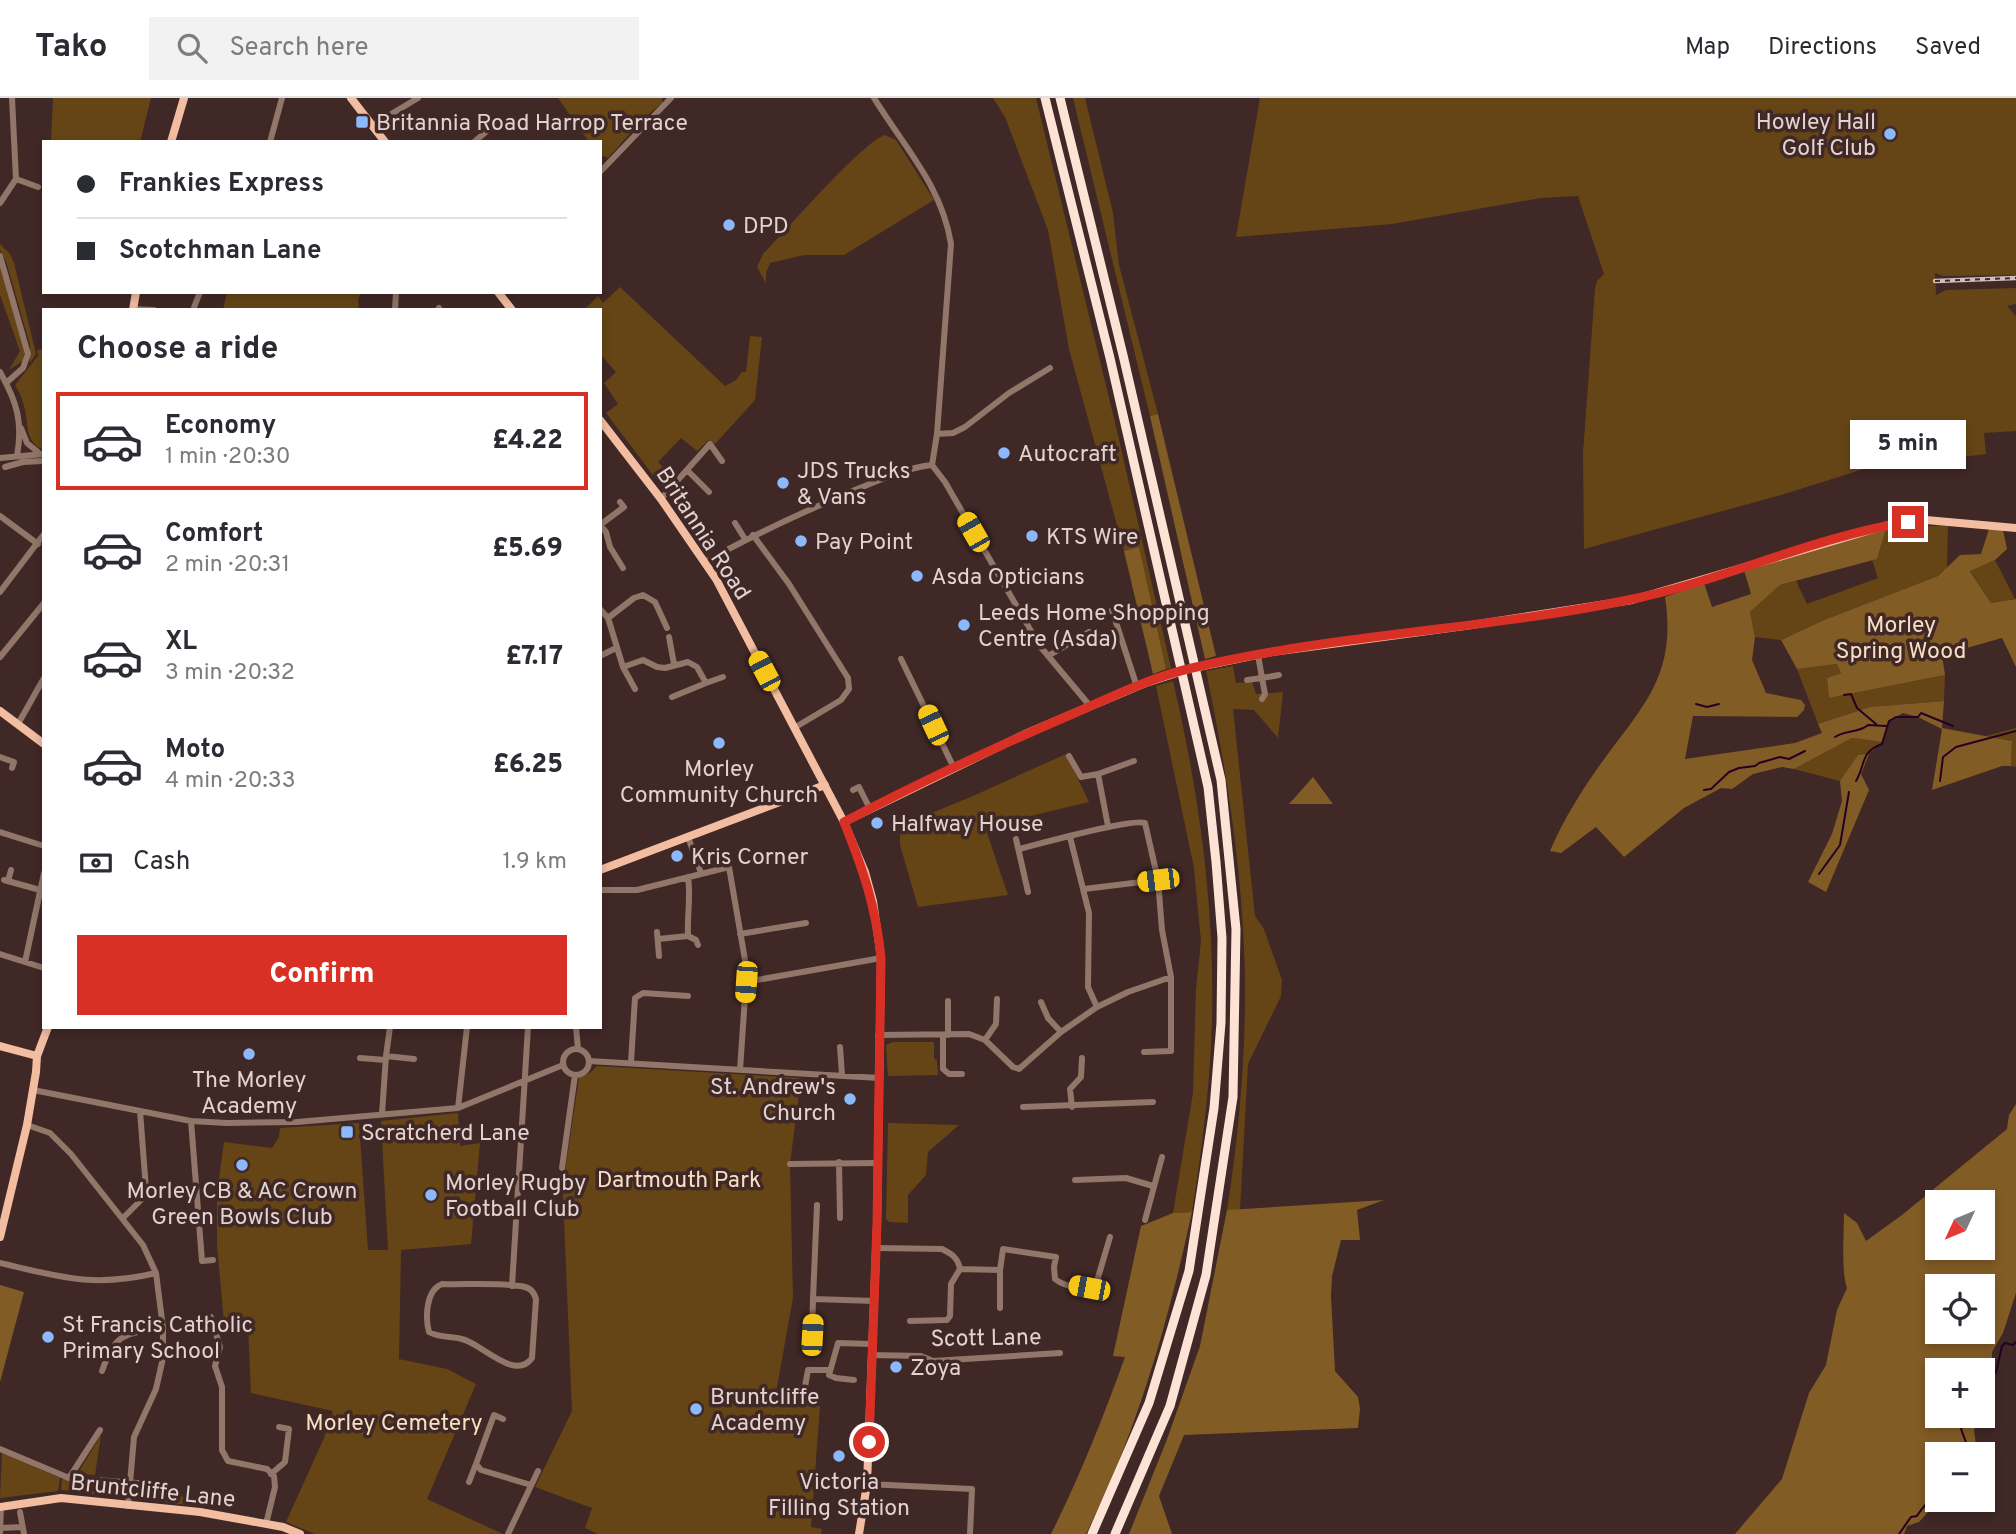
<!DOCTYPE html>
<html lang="en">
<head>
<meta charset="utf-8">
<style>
  body { margin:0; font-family:Overpass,sans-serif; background:#f2f2f3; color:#2b2b33; height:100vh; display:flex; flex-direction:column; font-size:26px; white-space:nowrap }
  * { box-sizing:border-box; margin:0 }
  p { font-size:23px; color:#7c7c81 }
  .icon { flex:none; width:38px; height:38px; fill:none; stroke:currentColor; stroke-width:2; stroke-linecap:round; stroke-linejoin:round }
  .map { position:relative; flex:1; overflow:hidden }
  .side { position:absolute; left:42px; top:210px; width:560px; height:721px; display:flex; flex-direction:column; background:#fff; border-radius:0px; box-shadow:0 4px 10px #0003 }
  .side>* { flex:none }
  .guide { position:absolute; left:42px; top:42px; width:560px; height:154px; border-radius:0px; box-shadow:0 4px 10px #0003; display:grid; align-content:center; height:154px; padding:0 35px; background:#fff }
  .needle { width:46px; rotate:226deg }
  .controls { position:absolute; left:1925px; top:1092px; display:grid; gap:14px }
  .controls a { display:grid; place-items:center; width:70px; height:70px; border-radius:0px; background:#fff; box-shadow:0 4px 10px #0003; font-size:35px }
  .end { position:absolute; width:32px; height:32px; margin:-16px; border:9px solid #d93025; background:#fff; box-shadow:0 0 0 4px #fff }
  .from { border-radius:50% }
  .bubble { position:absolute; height:49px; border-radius:0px; background:#fff; box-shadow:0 4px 10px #0003; font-size:23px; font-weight:800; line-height:49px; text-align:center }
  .car { position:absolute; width:21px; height:42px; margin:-21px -10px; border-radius:9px; box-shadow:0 0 5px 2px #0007; background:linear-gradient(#f5c518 24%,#345 0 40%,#f5c518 0 76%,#345 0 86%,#f5c518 0) }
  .guide b { display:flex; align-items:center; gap:24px; height:66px; font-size:26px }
  .guide b+b { border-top:2px solid #e1e1e2 }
  .guide i { width:18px; height:18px; background:#2b2b33 }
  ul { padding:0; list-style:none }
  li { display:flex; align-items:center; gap:21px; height:98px; margin:0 14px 10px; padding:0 21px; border:4px solid transparent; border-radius:0px }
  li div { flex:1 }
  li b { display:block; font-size:26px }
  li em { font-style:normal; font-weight:800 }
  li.selected { border-color:#d93025 }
  li>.icon { width:63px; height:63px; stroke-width:1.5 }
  h2 { padding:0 35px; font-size:32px; line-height:84px }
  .pay { display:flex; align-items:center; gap:18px; height:77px; padding:0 35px; font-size:26px }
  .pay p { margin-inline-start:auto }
  .action { display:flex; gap:14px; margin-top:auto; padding:14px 35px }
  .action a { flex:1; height:80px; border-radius:0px; background:#d93025; color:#fff; font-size:28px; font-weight:800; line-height:80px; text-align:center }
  header { display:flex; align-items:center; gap:42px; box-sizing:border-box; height:98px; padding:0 35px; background:#fff; border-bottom:2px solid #e1e1e2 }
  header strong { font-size:33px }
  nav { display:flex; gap:38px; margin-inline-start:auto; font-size:24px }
  .search { width:490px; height:63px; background:#f2f2f3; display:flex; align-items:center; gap:18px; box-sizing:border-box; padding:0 24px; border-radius:0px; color:#7c7c81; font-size:26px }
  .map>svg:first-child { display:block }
</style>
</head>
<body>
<header>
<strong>Tako</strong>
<div class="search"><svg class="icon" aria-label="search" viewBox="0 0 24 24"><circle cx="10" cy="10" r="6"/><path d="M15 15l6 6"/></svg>Search here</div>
<nav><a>Map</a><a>Directions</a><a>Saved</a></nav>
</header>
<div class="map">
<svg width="2016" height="1436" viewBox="0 0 2016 1436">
  <rect width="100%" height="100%" fill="#402826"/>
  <path fill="#654515" d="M53 0H151L140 44H51Z
    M558 0H662V5L644 20 608 60 600 57V44H589Z
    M993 0H1036L1118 337 1171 570 1166 571 1139 450 1124 453 1069 251 1048 132 1005 19Z
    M1073 0H1085L1113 115 1119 167 1158 316 1150 318Z
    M1260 0H2016V177L1943 178 1935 175 1936 197 1946 192 2016 190V206L2007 208 2016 218V333L1984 335 1986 356 1864 371 1781 397 1584 451 1583 355 1595 191 1597 183 1604 176 1578 98 1541 100 1392 126 1236 139Z
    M885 37 896 42 934 102 844 157H804L770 165 766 175V185L757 169 763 156C785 134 862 44 885 37Z
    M0 146 10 156 14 165 36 256 30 265V247L6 163 0 152Z
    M0 167 25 251 24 262 9 272 20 253 0 197Z
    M620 189 725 288 736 282 742 274H746L750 238 762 239 755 302 715 346 709 342 697 353 681 340 658 364 674 379 665 388 659 385 606 315 618 306 604 285 616 274 600 256 602 242 600 212H584L598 198 603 205Z
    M227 194H361L358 202 359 212H223Z
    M44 251V352C24 344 29 325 24 308 22 300 19 293 15 287L38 258 37 252Z
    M1948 427 1947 470 1938 478 1824 522 1781 542 1755 539 1750 514 1780 487 1796 483 1807 506 1878 480 1872 462 1877 461 1886 431Z
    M1995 462 2015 501 1991 505 1970 472Z
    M1837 566 1841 575 1827 580 1829 600 1945 577 1944 603 1870 609 1818 626 1797 571Z
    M1233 568 1236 585 1252 584 1256 596 1283 594 1278 640 1254 612 1233 611 1255 818 1264 831 1282 882 1281 898 1248 966 1240 1112H1227C1239 1036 1246 956 1245 879 1243 775 1227 674 1206 573Z
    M1173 583C1199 694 1215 809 1212 924 1210 988 1202 1051 1192 1114L1173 1115 1193 995 1196 891 1201 843 1194 770 1156 588Z
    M2016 630V669L2011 668 2012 643 1986 638Z
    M1852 640 1883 644 1869 656 1858 658 1840 683 1794 671Z
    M1066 656 1089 704 985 729 1008 797 918 809 900 747V728L973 698Z
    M893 944H934V961L937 962 938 977 888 978 886 947Z
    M597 968 801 980 790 1066 793 1200 775 1300 820 1308 811 1429 822 1431 821 1436H598L585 1430 592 1410 535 1389 572 1313 562 1073H565L579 980 591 974Z
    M458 1015 460 1048 480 1045 471 1146 401 1152 399 1261 447 1271 476 1286 427 1401 503 1436H315L286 1424 324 1340 333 1313 251 1295 248 1227 224 1224 217 1147V1095L224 1044 272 1050 279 1039 280 1030 359 1025 368 1152H388L381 1023Z
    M888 1025 959 1027 928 1054 926 1077 908 1097V1125L889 1124 886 1121Z
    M101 1337 95 1377 82 1376 80 1372Z
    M2 1355 60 1380 58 1393 0 1400Z
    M65 1380 122 1386 124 1394 116 1399 61 1392 62 1381Z
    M139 1388 158 1389 162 1395 198 1401 196 1408 140 1401 135 1394Z"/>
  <path fill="#825c25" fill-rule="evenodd" d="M1158 316 1216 558 1205 561 1150 318Z
    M1886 431 1877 461 1780 487 1750 514 1755 539 1752 562 1766 595 1801 602 1805 607 1804 612 1797 619 1693 618 1685 661 1795 645 1822 635 1818 626 1870 609 1944 603 1942 630 2012 643 2011 668H2002L1932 692 1942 631 1918 619 1903 615 1889 623 1883 644 1852 640 1794 671 1782 669 1753 676 1732 691 1721 690 1684 710 1624 759 1596 729 1561 755 1550 753C1563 722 1582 692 1602 664 1644 607 1677 576 1665 499L1704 485 1712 509 1751 496 1744 472Z
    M1989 431 2003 432 2007 451 1995 462 1970 473 1991 505 2016 501V569L2002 540 1942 557 1945 577 1829 600 1827 580 1841 575 1837 566 1797 571 1781 542 1824 522 1938 478 1960 457 1981 456Z
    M1139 449 1166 571 1153 576 1124 453Z
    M1869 656 1861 676 1869 692 1826 794 1808 784 1832 736 1842 703 1840 683 1858 657Z
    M1313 679 1333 706H1289Z
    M2016 1006V1195L2003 1235 1992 1254 1991 1300 1983 1316V1272H1937V1318H1982L1974 1332 1977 1356H1937L1939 1402 1919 1424 1907 1428 1904 1436H1735L1782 1381 1809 1295 1826 1267 1837 1212 1847 1190C1841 1174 1844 1135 1844 1115L1857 1125 1866 1143 1902 1117 2007 1031 2009 1017ZM1937 1104H1983V1150H1937ZM1937 1188H1983V1234H1937Z
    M1384 1102 1357 1112 1360 1142H1341L1332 1178 1331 1198 1335 1273 1358 1299 1360 1311 1358 1330 1184 1337 1159 1398 1172 1436H1129L1166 1344 1200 1248 1227 1112Z
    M1192 1114C1168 1225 1137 1334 1086 1436H1051C1080 1378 1103 1320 1125 1259L1113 1258 1141 1128 1173 1115Z
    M0 1187 24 1194 0 1284Z"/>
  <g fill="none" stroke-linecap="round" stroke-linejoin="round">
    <path stroke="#270023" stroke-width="2" d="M1844 597 1851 596 1857 610 1876 626
      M1696 606 1707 609 1719 606
      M1835 639C1846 632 1859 635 1868 627L1886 628
      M1856 683C1866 666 1860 654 1882 646L1889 623 1896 619H1918L1921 615 1953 628
      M1940 683 1943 659 1956 649 2016 633
      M1704 692 1711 691 1729 674 1739 670 1755 668 1759 665 1780 659 1789 661 1805 653
      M1819 776 1840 747 1849 694
      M1983 1304 1989 1282 1996 1274 2002 1248 2005 1245 2013 1247 2016 1244
      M1968 1356 1970 1355 1961 1331 1968 1318
      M1899 1436 1911 1419 1917 1418C1920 1412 1935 1397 1935 1393 1935 1388 1933 1385 1932 1381L1937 1375"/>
    <path stroke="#917669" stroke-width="6" d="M874 0C904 49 942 88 951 146L937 336 932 367
      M373 27 418 0
      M270 44 282 0
      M474 44 494 27
      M600 74 671 0
      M16 81 38 89
      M0 105 16 81 12 0
      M0 158 28 256 23 270 6 285
      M439 210 440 212
      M133 211 154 212
      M193 212 200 194
      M395 212 396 194
      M0 274C17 304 23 324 17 358
      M21 330 27 345 38 354
      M937 336 953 335 965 329 1009 295 1050 270
      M0 360 44 356
      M932 367 945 384 1039 547 1090 608
      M5 369 23 364 44 363
      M687 372 709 394
      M661 401 710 346 722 363
      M0 418 38 446
      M735 425 745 441
      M600 427 606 434 610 449 623 470
      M600 427 624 409 620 404
      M753 437 789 486 848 580 849 591 841 602 794 630
      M705 464C754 436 803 414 855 392 880 382 905 370 932 367
      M0 494 44 436
      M600 511 608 520 623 569 643 562 657 569 665 570 688 564 697 569 706 585 672 599
      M1112 512 1137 589
      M608 520 634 500 643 497 655 504 667 530
      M669 539 674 566
      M600 558 616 550
      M1048 558 1089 534
      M0 559 44 505
      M901 561 954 670
      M623 569 635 591
      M1247 582 1262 580 1258 557
      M706 585 723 579
      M1262 601 1265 596 1262 580 1279 577
      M18 626 44 580
      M1069 658 1081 679 1098 676 1134 663
      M0 659 14 664 12 670
      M1098 676 1108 728
      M853 692 859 689 870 711
      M0 734 44 748
      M688 739 701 775
      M1016 741 1028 794
      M1019 751C1039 746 1133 720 1145 725L1158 782 1162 832 1171 879V953L1144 954
      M4 782 40 792
      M8 783 11 772
      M1084 791 1158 782
      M600 792H637L729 769 745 862 746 884 740 972
      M657 834 659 858
      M740 836 806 825
      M688 838C687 818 691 799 688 779
      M658 841 688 838 696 842 698 847
      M0 856 44 870
      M25 864 44 775
      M746 884 881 860
      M1041 904 1048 920 1061 934
      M1097 909 1128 894 1171 879
      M576 929 578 951
      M878 937 969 936 985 942 1013 969 1019 971 1061 934 1097 909 1088 889 1089 815 1070 739
      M943 937V971L949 976H962
      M948 937V903
      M985 942 996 926 997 901
      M840 949 842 977
      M563 964a13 13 0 1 1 26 0a13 13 0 1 1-26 0Z
      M386 958 414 961
      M360 960 385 962
      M589 963 879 980
      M631 964 635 900 643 895 688 898
      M33 992 191 1023 227 1025 297 1024 458 1010 563 967
      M1023 1009 1153 1004
      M1072 1009 1070 991 1081 979 1082 960
      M458 1010 467 929
      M382 1016 386 958 390 929
      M191 1023 202 1163 213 1162
      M27 1027 50 1035 71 1056 143 1147 156 1175 163 1230V1260L156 1291 134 1339 128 1408
      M839 1064 840 1120
      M790 1066 878 1065
      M562 1070 575 977
      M1075 1082 1126 1080 1153 1088
      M123 1120 142 1101 146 1091 140 1013
      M1145 1122 1162 1059
      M876 1150 942 1151C952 1156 958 1160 960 1171
      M0 1165C60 1179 94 1190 156 1175
      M960 1171 1000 1172
      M442 1186C463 1187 506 1184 525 1189 532 1191 534 1195 536 1201L532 1260C515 1284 481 1245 462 1241 451 1238 439 1240 429 1234 425 1219 426 1192 442 1186Z
      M512 1188 528 929
      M813 1201 817 1107
      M1000 1210V1172L1003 1151 1056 1159 1054 1169 1055 1181C1065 1189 1089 1194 1097 1183L1110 1139
      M211 1219 220 1249 215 1268 222 1289V1352L228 1363 267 1371 274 1378 275 1389 266 1426
      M910 1223 947 1222 950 1218 951 1186 960 1171
      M805 1237H812L813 1201 875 1203
      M871 1257 921 1258 933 1263 1060 1255
      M102 1273C116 1234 124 1236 163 1230
      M854 1282 836 1280 829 1277 838 1245 872 1246
      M804 1294 808 1272H830
      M503 1321 494 1317 476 1366 481 1372 531 1387
      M0 1351 69 1380 165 1387
      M271 1376 285 1364 289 1331 279 1329
      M69 1380 100 1332
      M469 1384 476 1366
      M867 1386 972 1391 970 1436
      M20 1414 24 1436
      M1 1430 22 1429
      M0 1434 1 1409
      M508 1436 538 1373"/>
    <path stroke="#f3bda1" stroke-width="8" d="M351 0 385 44
      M171 44 184 0
      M498 194 512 212
      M133 212 136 194
      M600 322 661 401 716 481 844 724 865 774 873 803 881 860 877 1126 867 1386 859 1436
      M1218 565 1272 554 1472 527 1632 502 1888 427 1926 422 2016 430
      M0 613 44 646
      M844 724 1025 636 1143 586
      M600 772 825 687
      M0 948 37 958
      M0 1139 27 1027 36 974 37 958 48 929
      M0 1409 61 1400 200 1414 283 1429 300 1436"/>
    <path stroke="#fde3d5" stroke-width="9" d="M1045 0 1110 260 1208 689 1216 764 1222 840 1221 925 1214 1010 1189 1173 1149 1305 1092 1436
      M1060 0 1123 257 1221 682 1236 831 1233 999 1206 1177 1170 1308 1115 1436"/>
    <defs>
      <path id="rail" d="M1935 183 2016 180"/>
    </defs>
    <use href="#rail" stroke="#cfbebc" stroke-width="4.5"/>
    <use href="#rail" stroke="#402826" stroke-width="2" stroke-dasharray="5" stroke-linecap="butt"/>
    <path stroke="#f3bda1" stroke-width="8" d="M1143 586 1189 571 1218 565"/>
  </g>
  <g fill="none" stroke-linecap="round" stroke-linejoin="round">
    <path stroke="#d93025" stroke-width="9" d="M869 1344 877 1126 881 860C876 809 863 771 844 724 920 684 998 648 1077 614 1114 598 1152 579 1192 570 1335 536 1484 532 1628 502 1723 483 1812 439 1908 424"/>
  </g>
  <g fill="#8bb9fc" stroke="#402826" stroke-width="2.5">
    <rect x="355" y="17" width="14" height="14" rx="3.5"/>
    <circle cx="1890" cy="36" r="7"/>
    <circle cx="729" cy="127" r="7"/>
    <circle cx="1004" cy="355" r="7"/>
    <circle cx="783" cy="385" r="7"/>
    <circle cx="1032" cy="438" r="7"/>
    <circle cx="801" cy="443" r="7"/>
    <circle cx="917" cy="478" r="7"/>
    <circle cx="964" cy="527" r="7"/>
    <circle cx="719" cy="645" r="7"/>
    <circle cx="877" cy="725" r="7"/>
    <circle cx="677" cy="758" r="7"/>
    <circle cx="249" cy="956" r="7"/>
    <circle cx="850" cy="1001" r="7"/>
    <rect x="340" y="1027" width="14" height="14" rx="3.5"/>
    <circle cx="242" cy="1067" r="7"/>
    <circle cx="431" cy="1097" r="7"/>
    <circle cx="48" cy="1239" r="7"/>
    <circle cx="896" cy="1269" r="7"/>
    <circle cx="696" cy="1311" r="7"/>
    <circle cx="839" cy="1358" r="7"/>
  </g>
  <g text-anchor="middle" stroke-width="7" stroke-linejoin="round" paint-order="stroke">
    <g font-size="23" fill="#e2d2d0" stroke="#402826" text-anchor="start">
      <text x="1876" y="31" text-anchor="end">Howley Hall<tspan x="1876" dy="26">Golf Club</tspan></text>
      <text x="376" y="32">Britannia Road Harrop Terrace</text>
      <text x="743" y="135">DPD</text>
      <text x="1018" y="363">Autocraft</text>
      <text x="797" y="380">JDS Trucks<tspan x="797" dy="26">&amp; Vans</tspan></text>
      <text x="1046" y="446">KTS Wire</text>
      <text x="815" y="451">Pay Point</text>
      <text x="931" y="486">Asda Opticians</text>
      <text x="978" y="522">Leeds Home Shopping<tspan x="978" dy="26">Centre (Asda)</tspan></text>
      <text x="719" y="678" text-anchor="middle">Morley<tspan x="719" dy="26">Community Church</tspan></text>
      <text x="891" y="733">Halfway House</text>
      <text x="691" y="766">Kris Corner</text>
      <text x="249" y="989" text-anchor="middle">The Morley<tspan x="249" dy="26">Academy</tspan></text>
      <text x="836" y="996" text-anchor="end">St. Andrew's<tspan x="836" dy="26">Church</tspan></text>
      <text x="361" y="1042">Scratcherd Lane</text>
      <text x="445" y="1092">Morley Rugby<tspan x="445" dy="26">Football Club</tspan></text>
      <text x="242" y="1100" text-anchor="middle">Morley CB &amp; AC Crown<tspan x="242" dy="26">Green Bowls Club</tspan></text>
      <text x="62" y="1234">St Francis Catholic<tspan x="62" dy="26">Primary School</tspan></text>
      <text x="910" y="1277">Zoya</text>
      <text x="710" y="1306">Bruntcliffe<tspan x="710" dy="26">Academy</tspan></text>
      <text x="839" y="1391" text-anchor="middle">Victoria<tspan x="839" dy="26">Filling Station</tspan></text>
    </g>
    <g font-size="23" fill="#e2d2d0" stroke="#402826">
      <text transform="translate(704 435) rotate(57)" y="8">Britannia Road</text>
      <text transform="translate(986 1239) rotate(-1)" y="8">Scott Lane</text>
      <text transform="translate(153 1392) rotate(6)" y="8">Bruntcliffe Lane</text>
    </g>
    <g font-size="23" fill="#f7dfc2" stroke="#402826">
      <text x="1901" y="534">Morley<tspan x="1901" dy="26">Spring Wood</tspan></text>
      <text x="679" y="1089">Dartmouth Park</text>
      <text x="394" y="1332">Morley Cemetery</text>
    </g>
  </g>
</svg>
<div class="controls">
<a><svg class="needle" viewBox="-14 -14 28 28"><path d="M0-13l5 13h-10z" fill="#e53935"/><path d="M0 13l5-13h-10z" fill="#7c7c81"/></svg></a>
<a><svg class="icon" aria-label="locate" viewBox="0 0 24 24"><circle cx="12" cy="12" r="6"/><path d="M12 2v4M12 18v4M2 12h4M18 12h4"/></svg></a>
<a>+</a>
<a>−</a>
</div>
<i class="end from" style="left:869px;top:1344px"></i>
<i class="end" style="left:1908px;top:424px"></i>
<div class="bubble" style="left:1850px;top:322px;width:116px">5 min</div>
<i class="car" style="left:973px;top:434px;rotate:330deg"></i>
<i class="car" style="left:764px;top:573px;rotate:332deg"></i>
<i class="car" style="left:933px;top:627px;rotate:335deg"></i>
<i class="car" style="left:1158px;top:782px;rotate:263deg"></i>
<i class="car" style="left:746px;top:884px;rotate:184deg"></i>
<i class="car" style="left:1089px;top:1190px;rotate:281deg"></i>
<i class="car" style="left:812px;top:1237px;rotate:3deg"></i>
<div class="guide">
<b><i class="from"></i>Frankies Express</b>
<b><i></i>Scotchman Lane</b>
</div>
<section class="side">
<h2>Choose a ride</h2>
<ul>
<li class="selected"><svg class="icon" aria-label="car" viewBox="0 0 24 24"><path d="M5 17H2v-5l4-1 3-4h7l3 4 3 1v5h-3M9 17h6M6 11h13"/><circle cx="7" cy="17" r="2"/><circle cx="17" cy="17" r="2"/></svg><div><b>Economy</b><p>1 min · 20:30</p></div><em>£4.22</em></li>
<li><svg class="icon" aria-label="car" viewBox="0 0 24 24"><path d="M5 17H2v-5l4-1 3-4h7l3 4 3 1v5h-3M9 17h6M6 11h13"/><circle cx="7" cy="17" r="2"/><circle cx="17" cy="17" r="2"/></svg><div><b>Comfort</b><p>2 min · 20:31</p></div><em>£5.69</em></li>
<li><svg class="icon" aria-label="car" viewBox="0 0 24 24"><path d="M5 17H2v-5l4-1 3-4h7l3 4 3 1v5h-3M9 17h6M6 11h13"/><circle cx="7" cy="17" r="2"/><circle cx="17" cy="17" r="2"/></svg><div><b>XL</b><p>3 min · 20:32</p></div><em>£7.17</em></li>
<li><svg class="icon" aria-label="car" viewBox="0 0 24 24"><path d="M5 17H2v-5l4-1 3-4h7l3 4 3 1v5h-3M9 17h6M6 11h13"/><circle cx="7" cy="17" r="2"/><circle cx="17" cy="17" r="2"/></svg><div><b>Moto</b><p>4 min · 20:33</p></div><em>£6.25</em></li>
</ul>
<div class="pay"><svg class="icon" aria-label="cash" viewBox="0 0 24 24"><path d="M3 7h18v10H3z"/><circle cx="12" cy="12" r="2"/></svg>Cash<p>1.9 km</p></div>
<div class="action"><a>Confirm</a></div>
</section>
</div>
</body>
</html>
